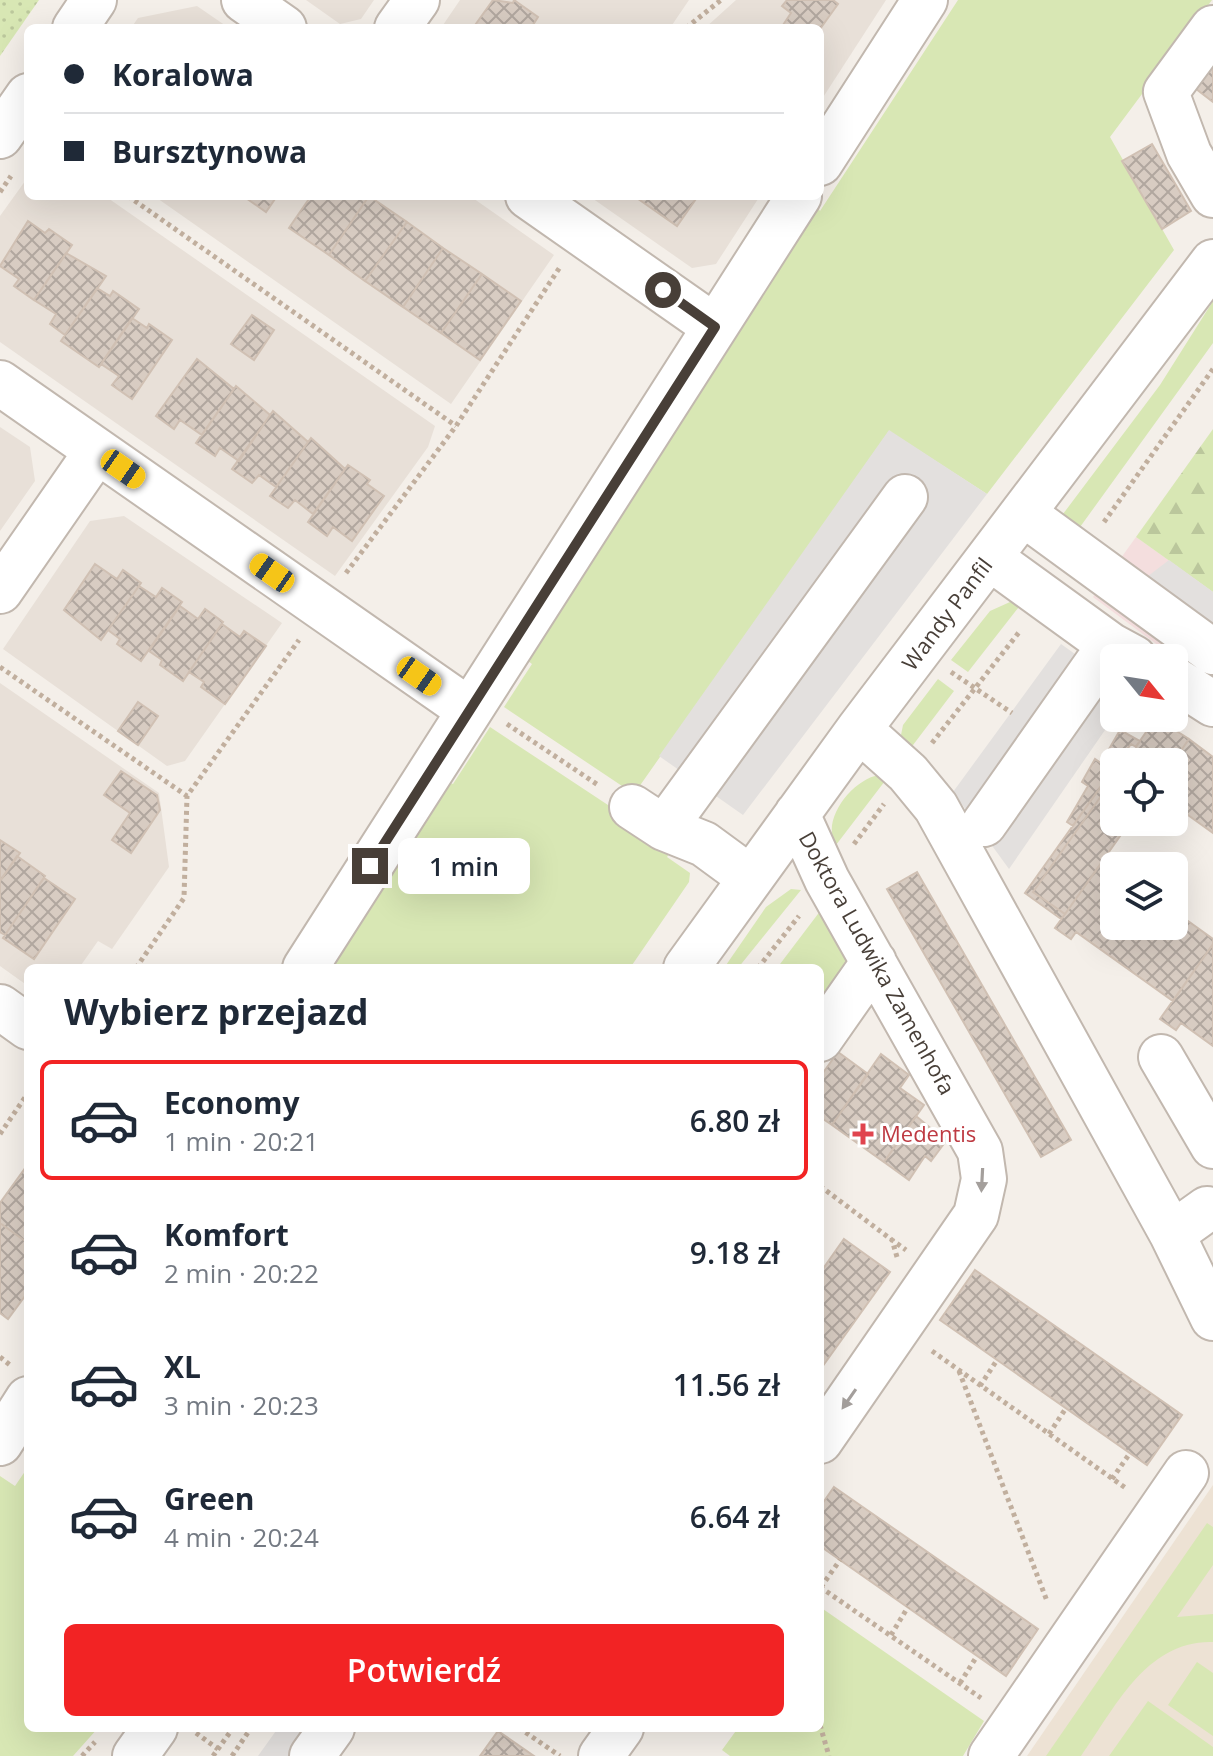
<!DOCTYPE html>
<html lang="pl">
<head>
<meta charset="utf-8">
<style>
  body { margin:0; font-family:"Open Sans",sans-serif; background:#f2f2f3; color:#1f2937; height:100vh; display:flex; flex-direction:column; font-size:30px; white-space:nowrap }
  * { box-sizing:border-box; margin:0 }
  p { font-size:26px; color:#747a83 }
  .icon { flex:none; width:44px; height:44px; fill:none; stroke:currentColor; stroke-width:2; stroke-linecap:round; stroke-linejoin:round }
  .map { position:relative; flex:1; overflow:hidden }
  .drawer { position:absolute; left:24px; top:964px; width:800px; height:768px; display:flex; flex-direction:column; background:#fff; border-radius:12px; box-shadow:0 8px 32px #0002 }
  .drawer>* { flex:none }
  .banner { position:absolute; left:24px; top:24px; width:800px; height:176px; border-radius:12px; box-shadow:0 8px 32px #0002; display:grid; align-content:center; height:176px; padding:0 40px; background:#fff }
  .needle { width:52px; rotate:120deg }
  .fabs { position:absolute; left:1100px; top:644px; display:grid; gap:16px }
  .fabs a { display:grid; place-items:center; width:88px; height:88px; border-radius:12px; background:#fff; box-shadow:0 8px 32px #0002; font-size:40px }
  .end { position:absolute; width:36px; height:36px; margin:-18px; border:10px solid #483f38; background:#fff; box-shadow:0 0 0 4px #fff }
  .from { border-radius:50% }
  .bubble { position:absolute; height:56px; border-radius:12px; background:#fff; box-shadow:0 8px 32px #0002; font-size:26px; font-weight:600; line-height:56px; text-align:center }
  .car { position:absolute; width:24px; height:48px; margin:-24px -12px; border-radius:10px; box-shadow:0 0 6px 2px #0007; background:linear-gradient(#f5c518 24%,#345 0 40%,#f5c518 0 76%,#345 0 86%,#f5c518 0) }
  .banner b { display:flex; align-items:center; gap:28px; height:76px; font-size:30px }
  .banner b+b { border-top:2px solid #e0e1e3 }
  .banner i { width:20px; height:20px; background:#1f2937 }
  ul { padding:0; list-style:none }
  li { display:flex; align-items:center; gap:24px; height:120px; margin:0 16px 12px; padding:0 24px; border:4px solid transparent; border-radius:12px }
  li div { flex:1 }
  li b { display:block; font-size:30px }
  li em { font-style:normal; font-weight:600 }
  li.on { border-color:#f22324 }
  li>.icon { width:72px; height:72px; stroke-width:1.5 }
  h2 { padding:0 40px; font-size:36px; line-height:96px }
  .action { display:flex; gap:16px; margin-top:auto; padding:16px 40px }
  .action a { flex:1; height:92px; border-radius:12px; background:#f22324; color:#fff; font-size:32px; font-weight:600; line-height:92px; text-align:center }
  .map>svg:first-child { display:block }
</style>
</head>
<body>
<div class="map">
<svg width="1213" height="1756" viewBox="0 0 1213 1756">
  <defs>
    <pattern id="forest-firs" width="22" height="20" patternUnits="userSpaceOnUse" patternTransform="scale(2)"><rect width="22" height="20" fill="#d8e7b4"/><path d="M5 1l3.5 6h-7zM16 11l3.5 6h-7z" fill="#bbc79c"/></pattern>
    <pattern id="garden-dots" width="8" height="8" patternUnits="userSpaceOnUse" patternTransform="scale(2)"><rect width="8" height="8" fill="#d8e7b4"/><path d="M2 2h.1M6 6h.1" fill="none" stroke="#bbc79c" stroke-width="1.8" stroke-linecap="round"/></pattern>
    <pattern id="building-cross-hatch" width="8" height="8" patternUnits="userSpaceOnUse" patternTransform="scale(2)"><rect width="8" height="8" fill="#d8ccc2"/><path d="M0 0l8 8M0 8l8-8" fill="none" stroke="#b1a79f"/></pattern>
  </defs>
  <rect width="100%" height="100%" fill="#f4efe9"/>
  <path fill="#e8e0d8" d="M306 0H374L361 19 340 24Z
    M460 0H689L670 28H441Z
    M736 0H886L820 102V28H705Z
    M197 6 229 28H131L138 18Z
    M28 177V196H105L435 426 428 447 335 576 0 342V216Z
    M154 196H470L554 255 451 404Z
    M589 196H760L716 264 692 268Z
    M0 427 30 447 35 481 0 531Z
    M124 516 282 623 185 761 167 766 3 649 90 521Z
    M0 683 159 793 169 867 112 949 98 941 79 968H28V986L0 966Z"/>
  <path fill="#ede2d4" d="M1213 1485V1756H1027Z"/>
  <path fill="#f4dede" d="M1136 537 1213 592V686L1093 597Z"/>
  <path fill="#d8e7b4" d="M958 0H1212L1110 137 1174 250 987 494 889 431 634 794 504 707 532 664 524 658 815 204 820 211Z
    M1213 301V343L1075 534 1063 521V514L1160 385Z
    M1010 602 1022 603 968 672 951 660 990 611Z
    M938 679 954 691 910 749 901 735 903 725Z
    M490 727 673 848 667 857 690 873 689 882 630 968H325L445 781 453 784Z
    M879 775 888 777 836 845C820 820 853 779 879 775Z
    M791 889 801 890 738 968H724L766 907Z
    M824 906C856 961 857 961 820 1012V968H777Z
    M28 1467V1728H98L73 1756H0V1476L15 1486Z
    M1207 1523 1213 1527V1565L1177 1617 1213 1614V1642C1146 1640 1115 1708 1081 1756H1046Z
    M823 1609 984 1721 963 1756H730L722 1750 738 1728H820V1613Z
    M1197 1662 1213 1673V1736L1168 1705Z
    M1148 1701 1213 1747V1756H1109Z"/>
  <path fill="url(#forest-firs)" d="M1213 429V592L1136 537Z"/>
  <path fill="url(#garden-dots)" d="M0 0H39L0 56Z"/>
  <path fill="#e3e0de" d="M889 430 987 494 743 815 659 756Z
    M1169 560 1213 592V635L1139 583Z
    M1061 644 1114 682V717L1009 869 953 792Z
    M278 1728H311L291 1756H258Z"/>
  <path fill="url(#building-cross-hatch)" stroke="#d0c0b3" stroke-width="2" d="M493 0 513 3 514 0 538 17 531 28H473Z
    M787 0H833L838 4 820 29 781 28 791 13 782 6Z
    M1213 55V102L1191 85Z
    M1152 144 1191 211 1162 229 1122 161Z
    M243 196H277L266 212Z
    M311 196H369L329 255 289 228Z
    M369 196 407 222 365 281 329 255Z
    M634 196H698L677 226Z
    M28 221 45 233 49 229 72 245 34 300 14 286 19 279 0 266Z
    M407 222 443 248 403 307 365 281Z
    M443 248 482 274 441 333 403 307Z
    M66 253 106 276 65 335 50 324 56 314 34 300Z
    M482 274 521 301 480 360 441 333Z
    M97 288 110 296 113 291 139 309 99 367 61 341Z
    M252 315 274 330 254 360 231 344Z
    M132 318 147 328 149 324 172 340 132 399 112 385 119 376 101 364Z
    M197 359 234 389 202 435 180 420 174 429 156 416Z
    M236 386 270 415 239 461 220 448 215 456 196 443Z
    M273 411 308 442 276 487 259 475 252 483 232 469Z
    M311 438 345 469 313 514 295 500 288 508 270 496Z
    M348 465 370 480 367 484 384 496 352 541 333 527 327 536 308 522Z
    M95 564 117 579 123 570 141 583 101 640 64 610Z
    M139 586 156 597 162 588 182 602 141 661 117 644 120 639 108 630Z
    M180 606 198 619 205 609 223 622 183 681 160 665 162 660 149 651Z
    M222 624 240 637 244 631 266 646 225 704 201 687 204 682 189 672Z
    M138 702 158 716 138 745 118 731Z
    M1156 718 1189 739 1173 762H1125Z
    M1120 730 1140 741 1136 747 1131 744 1118 762H1114V768L1073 826 1067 822 1088 786 1082 782 1095 759 1101 763Z
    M1189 739 1213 757V833L1174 805 1173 762Z
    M1114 768V778L1033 892 1065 914 1061 919 1025 893Z
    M121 771 157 795 160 810 131 853 112 840 130 813 104 795Z
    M1114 778V822H1130L1065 914 1033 892Z
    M0 840 20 853 0 881Z
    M17 856 45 876 5 935 0 932V881Z
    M1103 861 1114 868V926H1174V911L1213 939V944L1173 1001 1076 932 1071 939 1055 928Z
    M917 872 1071 1140 1041 1157 887 889Z
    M44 878 75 899 34 959 3 938Z
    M1213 944V1046L1181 1023 1176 1030 1160 1019Z
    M838 1052 868 1074 832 1125 820 1117V1077Z
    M881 1054 909 1075 900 1088 924 1105 884 1162 832 1125Z
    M916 1116 946 1141 931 1161 925 1156 909 1180 884 1162Z
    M28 1164V1243L0 1223V1203Z
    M0 1223 28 1243V1292L8 1319 0 1313Z
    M844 1239 890 1272 820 1370V1273Z
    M975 1270 1182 1415 1147 1465 940 1320Z
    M834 1487 1038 1629 1006 1676 820 1546V1507Z
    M498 1731 534 1756H480Z"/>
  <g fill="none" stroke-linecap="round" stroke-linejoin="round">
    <defs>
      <path id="minor" d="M244 0 284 28
        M75 28 94 0
        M397 28 417 0
        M1213 28 1166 92 1189 154 1213 195
        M0 136 28 96
        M820 163 925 0
        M528 196 715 327
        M0 383 469 710
        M1024 514 1213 652
        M990 558 1110 645 1134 658
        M0 591 97 451
        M1174 679 1213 704
        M859 729 908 773 936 807 1172 1234 1213 1318
        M632 807 664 828 704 844 749 877
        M797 814 827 880 980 1151 984 1179 976 1215 820 1441
        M984 824 1110 645
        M664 828 905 497
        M305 968 799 196
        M686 968 859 729 1213 262
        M0 1007 28 1027
        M820 1039 874 962
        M1161 1057 1213 1146
        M1172 1234 1207 1209
        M0 1443 28 1399
        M135 1756 155 1728
        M312 1756 332 1728
        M601 1756 621 1728
        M991 1756 1186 1473"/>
    </defs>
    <use href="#minor" stroke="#c2b8af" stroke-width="48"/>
    <path stroke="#c1af9e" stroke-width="5" stroke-dasharray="4 4" stroke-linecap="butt" d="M686 28 721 0
      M0 192 11 176
      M128 196 456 426
      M1104 522 1213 369
      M346 573 456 426 560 267
      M0 667 187 796
      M951 672 1012 713
      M507 724 598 785
      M932 743 1020 631
      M854 844 884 804
      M136 968 184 898 187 796 299 640
      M758 968 799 916
      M0 1134 28 1093
      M820 1186 892 1240
      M897 1257 892 1240 906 1250
      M932 1351 1127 1489
      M0 1357 10 1365
      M959 1371 1047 1601
      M980 1386 997 1360
      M1049 1434 1066 1408
      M1112 1479 1130 1453
      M820 1587 981 1698
      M821 1587 840 1560
      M891 1635 908 1607
      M960 1683 977 1656
      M820 1725 829 1756
      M519 1728 560 1756
      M196 1733 218 1749
      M82 1756 95 1742
      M213 1756 233 1728
      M232 1756 251 1728"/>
    <use href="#minor" stroke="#fff" stroke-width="44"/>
  </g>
  <defs><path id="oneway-solid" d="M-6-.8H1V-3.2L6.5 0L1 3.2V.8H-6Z" transform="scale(2)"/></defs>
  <g fill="#a49f9c">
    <use href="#oneway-solid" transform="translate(982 1180) rotate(93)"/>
    <use href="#oneway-solid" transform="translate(849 1399) rotate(125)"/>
  </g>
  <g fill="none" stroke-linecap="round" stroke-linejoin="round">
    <path stroke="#483f38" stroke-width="10" d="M370 866 715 327 663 290"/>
  </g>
  <path fill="#e0444e" stroke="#fff" stroke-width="3" d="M859 1122h8v8h8v8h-8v8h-8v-8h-8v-8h8z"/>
  <g text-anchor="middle" stroke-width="6" stroke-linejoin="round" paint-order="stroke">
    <g font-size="22" fill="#483f38" stroke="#fff">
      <text transform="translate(947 614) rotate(-53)" y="8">Wandy Panfil</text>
      <text transform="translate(877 963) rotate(61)" y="8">Doktora Ludwika Zamenhofa</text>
    </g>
    <g font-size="22" fill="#be3a42" stroke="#fff" text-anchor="start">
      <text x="881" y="1142">Medentis</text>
    </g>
  </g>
</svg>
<div class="fabs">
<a><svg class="needle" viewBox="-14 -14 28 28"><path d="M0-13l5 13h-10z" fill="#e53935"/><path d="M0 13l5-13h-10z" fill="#747a83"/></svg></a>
<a><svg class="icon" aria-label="locate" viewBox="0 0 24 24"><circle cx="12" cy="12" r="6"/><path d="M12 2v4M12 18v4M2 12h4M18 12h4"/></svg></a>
<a><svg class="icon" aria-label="layers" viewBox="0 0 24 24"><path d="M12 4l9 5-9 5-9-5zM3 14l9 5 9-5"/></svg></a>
</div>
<i class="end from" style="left:663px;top:290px"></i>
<i class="end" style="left:370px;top:866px"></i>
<div class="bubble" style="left:398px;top:838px;width:132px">1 min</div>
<i class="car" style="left:123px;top:469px;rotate:125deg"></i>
<i class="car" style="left:272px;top:573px;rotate:305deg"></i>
<i class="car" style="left:419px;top:676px;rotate:125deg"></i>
<div class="banner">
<b><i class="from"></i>Koralowa</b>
<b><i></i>Bursztynowa</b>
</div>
<section class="drawer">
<h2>Wybierz przejazd</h2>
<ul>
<li class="on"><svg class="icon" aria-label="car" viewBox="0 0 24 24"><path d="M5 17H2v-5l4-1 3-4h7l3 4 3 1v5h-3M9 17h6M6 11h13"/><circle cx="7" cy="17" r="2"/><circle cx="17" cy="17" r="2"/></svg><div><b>Economy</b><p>1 min · 20:21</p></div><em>6.80 zł</em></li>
<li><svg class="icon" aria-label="car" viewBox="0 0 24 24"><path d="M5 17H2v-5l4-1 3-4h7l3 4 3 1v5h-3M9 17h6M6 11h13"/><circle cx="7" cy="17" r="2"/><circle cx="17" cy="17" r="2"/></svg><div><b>Komfort</b><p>2 min · 20:22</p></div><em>9.18 zł</em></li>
<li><svg class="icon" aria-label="car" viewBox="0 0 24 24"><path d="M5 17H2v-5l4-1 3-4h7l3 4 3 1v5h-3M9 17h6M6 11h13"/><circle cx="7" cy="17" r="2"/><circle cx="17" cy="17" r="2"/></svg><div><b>XL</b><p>3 min · 20:23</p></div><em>11.56 zł</em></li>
<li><svg class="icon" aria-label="car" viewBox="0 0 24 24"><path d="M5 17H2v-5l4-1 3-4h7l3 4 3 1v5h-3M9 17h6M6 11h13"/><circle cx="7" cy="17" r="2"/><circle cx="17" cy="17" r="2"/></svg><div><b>Green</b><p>4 min · 20:24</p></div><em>6.64 zł</em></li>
</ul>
<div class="action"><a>Potwierdź</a></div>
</section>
</div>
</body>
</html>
